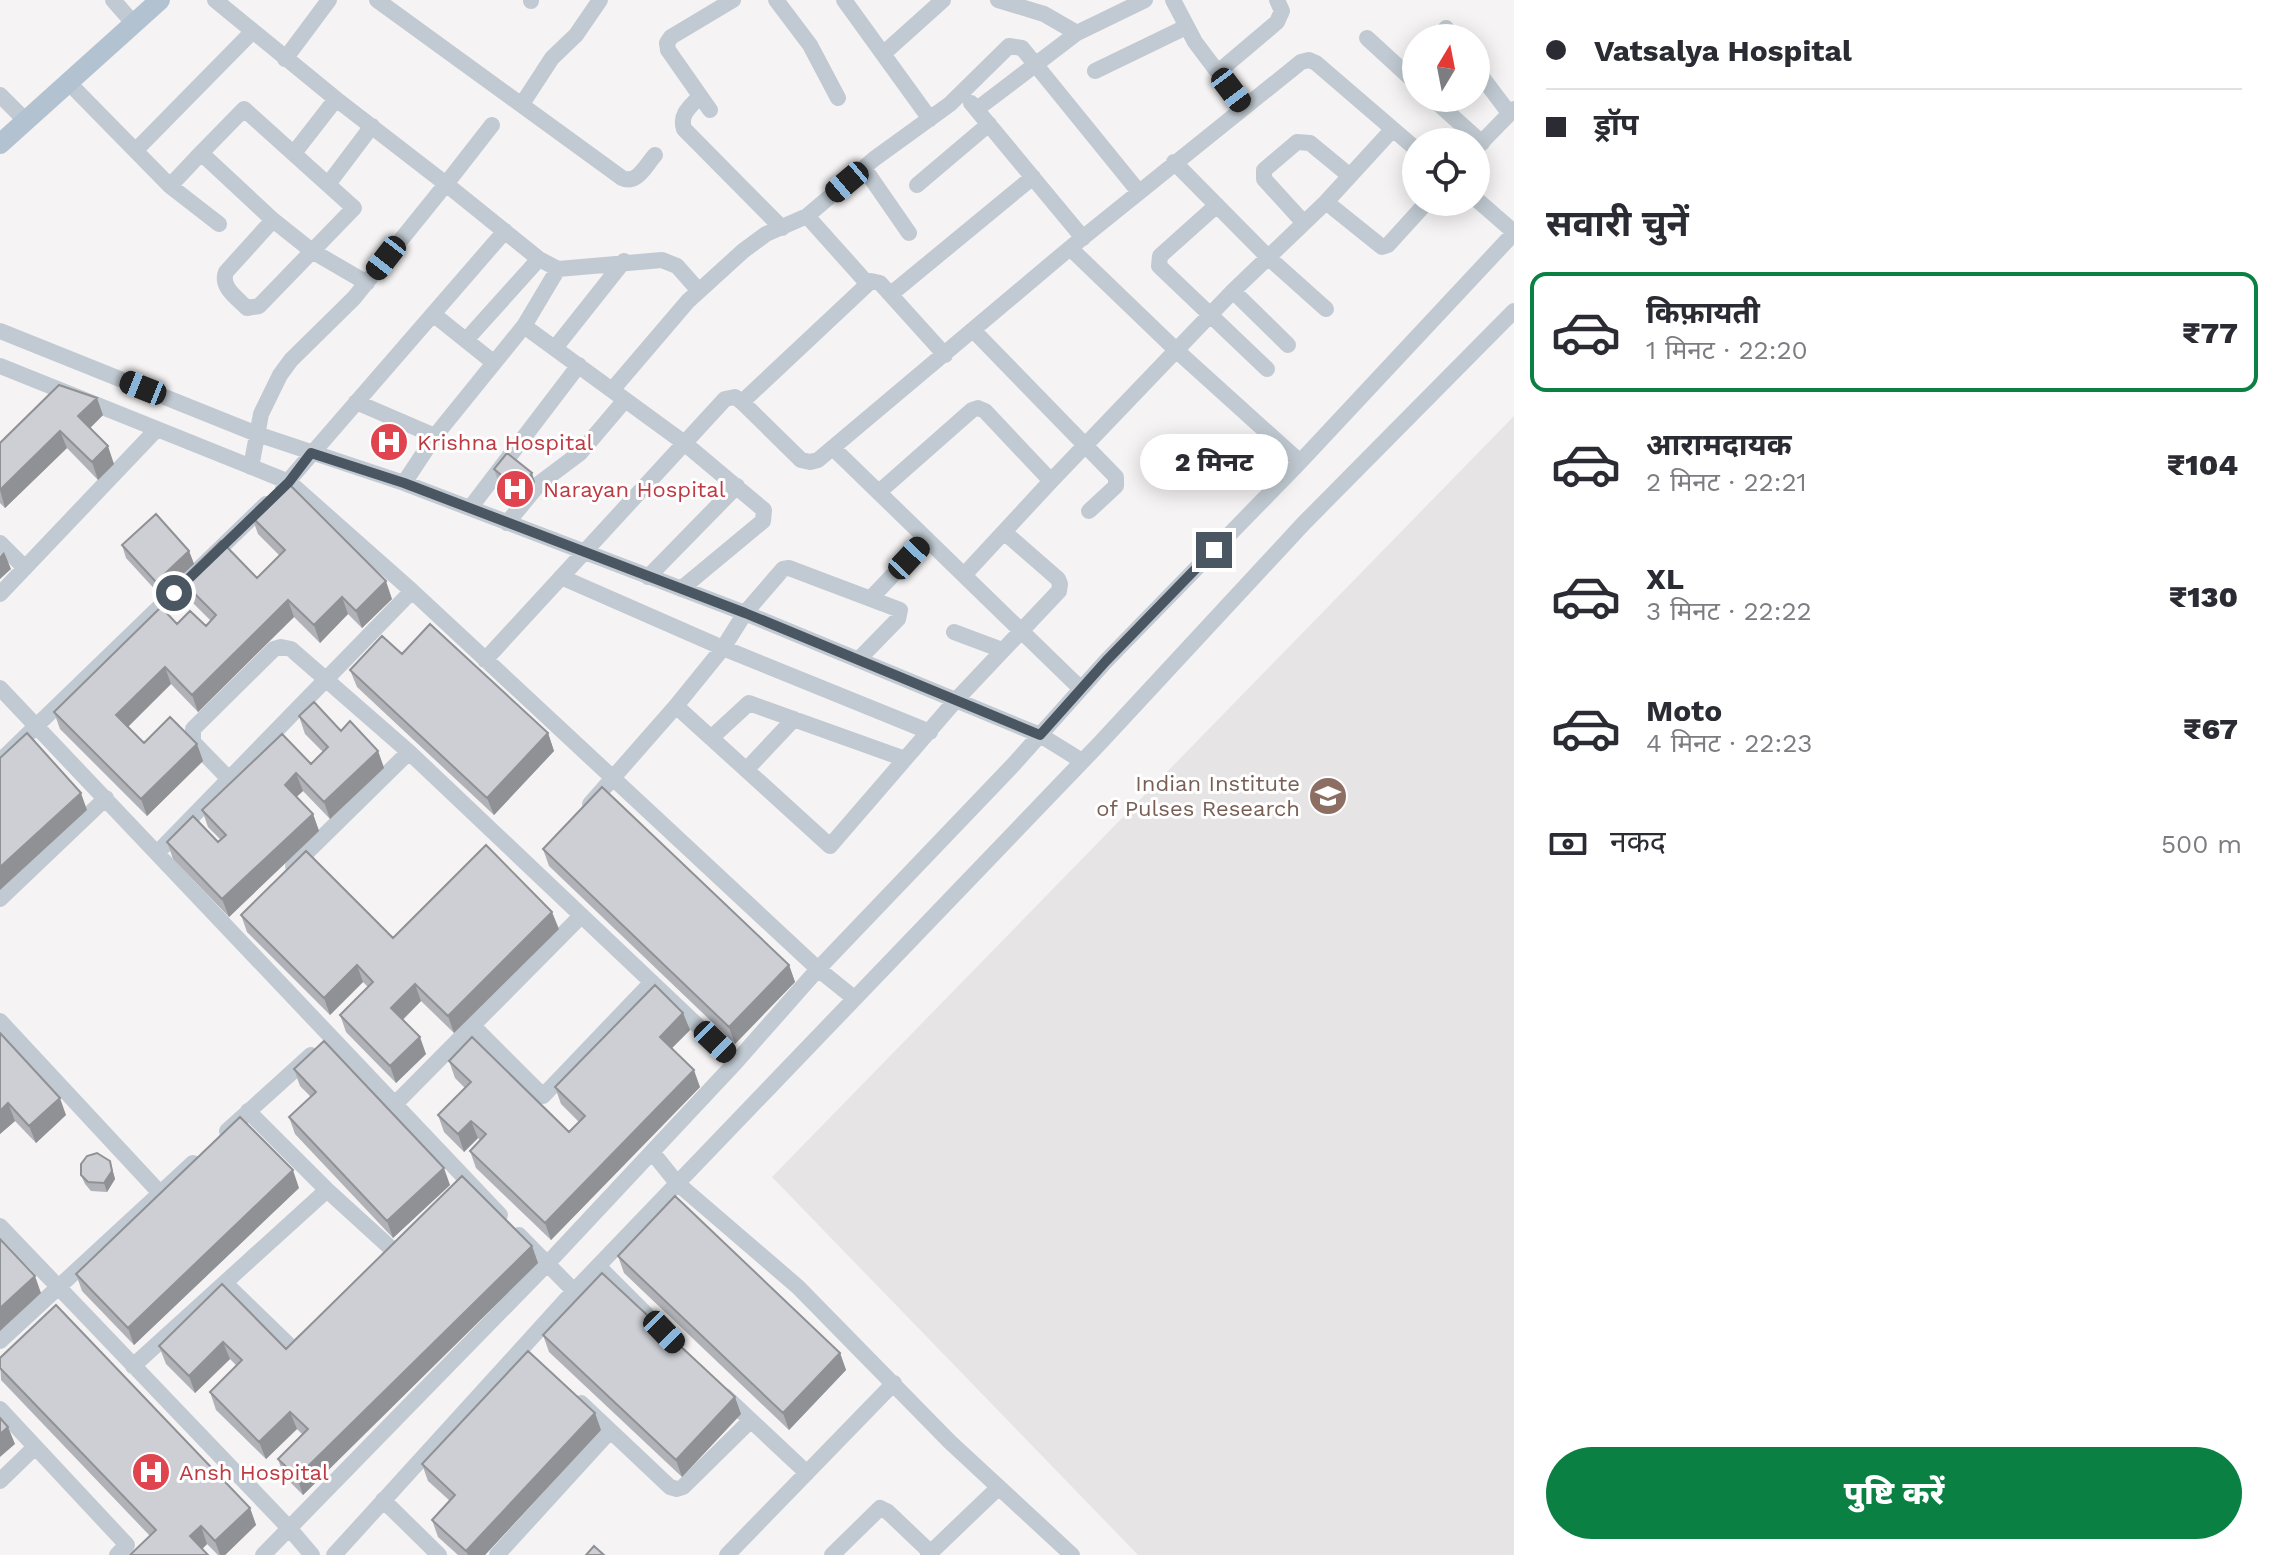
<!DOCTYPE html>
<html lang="hi">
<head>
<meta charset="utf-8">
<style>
  body { margin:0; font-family:"Work Sans","Noto Sans Devanagari",sans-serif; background:#f2f2f3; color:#2b2b33; height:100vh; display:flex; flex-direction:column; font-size:30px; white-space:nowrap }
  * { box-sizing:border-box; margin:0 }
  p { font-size:26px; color:#7c7c81 }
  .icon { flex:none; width:44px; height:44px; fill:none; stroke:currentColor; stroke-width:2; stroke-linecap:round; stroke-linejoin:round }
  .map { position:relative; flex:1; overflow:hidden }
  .drawer { display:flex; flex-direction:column; background:#fff; width:760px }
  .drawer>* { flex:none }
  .hud { display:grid; align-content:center; height:176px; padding:0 32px; background:#fff }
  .needle { width:52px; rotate:10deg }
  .controls { position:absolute; left:1402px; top:24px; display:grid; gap:16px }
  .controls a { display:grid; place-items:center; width:88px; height:88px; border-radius:50%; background:#fff; box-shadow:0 4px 20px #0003; font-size:40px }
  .end { position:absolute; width:36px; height:36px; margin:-18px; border:10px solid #4a5661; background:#fff; box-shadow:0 0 0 4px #fff }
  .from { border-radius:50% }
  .bubble { position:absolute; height:56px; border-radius:28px; background:#fff; box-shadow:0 4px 20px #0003; font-size:26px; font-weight:800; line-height:56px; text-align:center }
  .car { position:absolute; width:24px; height:48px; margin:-24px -12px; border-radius:10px; box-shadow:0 0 6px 2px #0007; background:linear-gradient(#222 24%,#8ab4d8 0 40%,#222 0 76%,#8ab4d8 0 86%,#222 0) }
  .hud b { display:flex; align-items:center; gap:28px; height:76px; font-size:30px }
  .hud b+b { border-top:2px solid #e1e1e2 }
  .hud i { width:20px; height:20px; background:#2b2b33 }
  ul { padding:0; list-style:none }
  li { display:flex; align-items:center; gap:24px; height:120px; margin:0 16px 12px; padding:0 16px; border:4px solid transparent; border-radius:16px }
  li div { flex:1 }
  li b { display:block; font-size:30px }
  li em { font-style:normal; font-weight:800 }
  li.current { border-color:#0b8043 }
  li>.icon { width:72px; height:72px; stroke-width:1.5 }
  h2 { padding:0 32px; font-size:36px; line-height:96px }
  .pay { display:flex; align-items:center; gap:20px; height:88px; padding:0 32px; font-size:30px }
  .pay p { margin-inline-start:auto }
  .action { display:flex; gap:16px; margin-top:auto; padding:16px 32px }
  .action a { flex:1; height:92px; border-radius:48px; background:#0b8043; color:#fff; font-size:32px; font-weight:800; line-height:92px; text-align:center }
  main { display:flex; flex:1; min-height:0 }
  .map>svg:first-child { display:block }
</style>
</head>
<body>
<main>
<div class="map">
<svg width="1514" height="1555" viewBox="0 0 1514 1555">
  <rect width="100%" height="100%" fill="#f5f3f3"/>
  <path fill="#e6e4e5" d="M1514 416V1555H1138L772 1177Z"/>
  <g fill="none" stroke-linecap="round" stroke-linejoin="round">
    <path stroke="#c1cad2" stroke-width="16" d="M113 0 134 24
      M215 0 336 99 446 184 354 298 291 360 280 375 261 414 251 467
      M377 0 622 178C637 185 646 165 655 155
      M776 0 810 45 838 98
      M844 0 930 119
      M998 0 1044 14 1077 33
      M1173 0 1195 42 1244 107
      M531 1V0
      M1446 28 1453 38
      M1367 38 1416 83
      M884 53 943 0
      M285 59 329 0
      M1476 69 1509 113
      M1095 71 1186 27
      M1218 72 1277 22 1282 11 1277 0
      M68 82 170 186 219 224
      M0 95 25 120
      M700 96C691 106 679 114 684 129L782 228
      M1432 98 1482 143
      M971 103 1083 238
      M522 104 552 58 576 35 600 0
      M977 109 1077 33 1145 0
      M710 110 668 50 667 43 671 37 733 0
      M1476 148 1514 109
      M136 150 252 32
      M201 153 244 109 354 208 259 306 247 308C237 298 220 287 226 272L273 220
      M294 153 336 99
      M1174 162 1269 258 1326 309
      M864 168 909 233
      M329 183 372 126
      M917 185 989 124
      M170 186 201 153 273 220 312 251 367 283
      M1476 199 1514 232
      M1326 202 1382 247 1388 245 1427 202
      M1217 205 1160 256 1159 266 1267 369
      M807 216 867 283
      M1304 223 1264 179V170L1297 142 1310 143 1350 176
      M1070 248 1176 350 1300 462
      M558 269 662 260 677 266 699 291
      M1233 291 1288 345
      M891 294 1033 177
      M433 314 493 362
      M524 326 683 442 764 510 763 521 681 589
      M973 330 1116 477V486L1089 511
      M0 331 257 434 404 483 745 613 1040 735 1082 761
      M466 340 539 259
      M555 348 624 261
      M0 366 289 482 412 591 818 969 854 998
      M612 390 688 301 743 251 766 234 807 216 874 159 950 104 1009 46 1022 48 1139 192
      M356 402 435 436
      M742 402 871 281 880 283 945 355
      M834 449 1081 689
      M404 483 435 436 524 326 558 269 539 259 446 184 492 125
      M283 487 505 231
      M879 492 972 410 978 408 985 411 1051 481
      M470 508 579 365
      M507 523 540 483 580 453 625 400
      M0 543 25 568
      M964 575 1051 481 1233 291 1326 202 1392 130
      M561 577 723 648 930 732
      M648 577 737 486
      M0 594 157 429
      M872 597 927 539
      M954 632 1002 650
      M485 660 725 399 735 397 742 402 801 460 810 462 818 460 1070 248 1301 62 1309 60 1316 63 1416 149
      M858 660 898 619 900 610 789 568 783 569 745 613 723 648 676 706 830 846 956 700 1059 591 1060 584 1058 579 1004 532
      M0 688 500 1215
      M711 738 749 703 905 759
      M0 761 266 504
      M746 770 794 719
      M229 779 193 742V729L274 649 281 647 291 649 409 752 736 1062
      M590 804 676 706
      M157 853 412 591
      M293 866 409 752
      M0 899 106 798
      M0 1021 160 1193
      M472 1025 543 1096 652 982
      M395 1104 581 916
      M248 1111 327 1190 395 1252
      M227 1131 311 1055
      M652 1152 677 1183 798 1287 950 1442 1072 1555
      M0 1226 289 1528 312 1555
      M519 1235 574 1291
      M598 1266 659 1327
      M225 1283 294 1350 305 1340
      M0 1341 193 1163
      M133 1366 327 1190
      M725 1396 807 1473
      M581 1403 670 1487 677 1489 683 1487 750 1421
      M0 1409 127 1545 117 1555
      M0 1481 35 1447
      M383 1500 439 1555
      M263 1555 547 1264 736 1062 818 969 1014 764 1106 661 1300 462 1514 233
      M334 1555 574 1291 1100 743 1304 523 1514 311
      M497 1555 610 1431
      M727 1555 894 1383
      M832 1555 880 1508 888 1512 930 1552
      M928 1555 999 1487"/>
    <path stroke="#b3c2d1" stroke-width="20" d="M0 144 160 0"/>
  </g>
  <path fill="#b0b2b7" d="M103 415 90 428 114 464 98 480 67 448 5 508 0 503V443Z
    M399 435 393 452 381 448 380 443Z
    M494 469 535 482 521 498 497 478Z
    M252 517 392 599 362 628 348 614 320 643 294 617 198 712 171 684 128 726 144 743 197 744 203 761 147 816 60 729 54 712 177 624 206 626 211 621 187 597 181 580 257 578 280 556 258 534Z
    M122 545 189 551 194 564 160 595 126 558Z
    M402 654 548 733 554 751 494 815 357 687 350 670Z
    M299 716 341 731 378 751 384 768 330 819 303 791 296 797 313 814 319 831 229 917 173 859 167 842H218L221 840 208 827 202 810 311 764 323 752 305 734Z
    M543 849 789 965 795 982 735 1044 549 866Z
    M241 915 393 938 559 929 454 1033 421 1001 403 1020 426 1054 396 1083 346 1032 340 1015 368 987 363 982 330 1015 247 932Z
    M683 1013 690 1030 672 1048 700 1087 551 1240 476 1168 470 1151 480 1140 478 1138 464 1152 444 1132 438 1115 465 1088 455 1078 449 1061 569 1132 579 1122 561 1104 555 1087Z
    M0 1033 66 1115 36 1143 15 1121 0 1134Z
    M294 1069 450 1185 393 1238 295 1134 289 1117 311 1097 300 1086Z
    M110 1161 115 1179 107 1192 91 1191 85 1184 81 1175Z
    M299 1188 134 1345 82 1291 76 1274Z
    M532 1246 538 1263 303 1495 284 1476 278 1459 302 1434 297 1429 266 1459 216 1410 210 1392 237 1366 230 1359 195 1393 166 1364 159 1346 222 1284 286 1349Z
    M618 1256 840 1353 846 1370 789 1430 624 1273Z
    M543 1335 741 1414 682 1477 549 1352Z
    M0 1358 250 1508 256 1525 225 1555H218L207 1544 202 1549 150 1536 1 1380Z
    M601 1430 485 1555H458L438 1537 432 1520 450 1501 428 1481 422 1464Z"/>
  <path fill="#909195" d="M97 398 103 415 84 434 78 416Z
    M60 431 67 448 5 508 0 490Z
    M397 431 399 435 393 452 391 448Z
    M108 446 114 464 98 480 92 462Z
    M532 473 535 482 521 498 518 489Z
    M189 551 194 564 160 595 156 582Z
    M4 552 11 569 0 579V556Z
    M386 581 392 599 362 628 356 611Z
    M342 597 348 614 320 643 314 625Z
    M288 600 294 617 198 712 192 695Z
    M165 667 171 684 123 732 116 715Z
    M548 733 554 751 494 815 487 798Z
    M197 744 203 761 147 816 141 799Z
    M378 751 384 768 330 819 324 802Z
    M296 773 303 791 291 802 285 785Z
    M81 793 87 810 0 890V867Z
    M313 814 319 831 229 917 222 899Z
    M552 912 559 929 454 1033 448 1016Z
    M357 965 363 982 330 1015 324 998Z
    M789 965 795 982 735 1044 729 1027Z
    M415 984 421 1001 397 1025 391 1008Z
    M683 1013 690 1030 666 1054 660 1037Z
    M420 1037 426 1054 396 1083 390 1066Z
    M694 1070 700 1087 551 1240 545 1223Z
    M60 1098 66 1115 36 1143 29 1126Z
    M8 1103 15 1121 0 1134V1111Z
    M471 1121 478 1138 464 1152 458 1134Z
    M110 1161 115 1179 107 1192 104 1183Z
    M444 1168 450 1185 393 1238 387 1221Z
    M293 1170 299 1188 134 1345 128 1328Z
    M532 1246 538 1263 303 1495 297 1477Z
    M35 1276 41 1293 0 1331V1308Z
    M223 1342 230 1359 195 1393 189 1376Z
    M840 1353 846 1370 789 1430 783 1413Z
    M735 1397 741 1414 682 1477 676 1460Z
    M290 1412 297 1429 266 1459 259 1442Z
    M595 1413 601 1430 485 1555H468L466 1551Z
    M8 1427 15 1444 0 1457V1434Z
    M250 1508 256 1525 225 1555H220L215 1541Z
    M201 1526 207 1544 197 1554 190 1536Z"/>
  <path fill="#cdcfd5" stroke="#909195" stroke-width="2" d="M59 385 97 398 78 416 108 446 92 462 60 431 0 490V443Z
    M386 427 397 431 391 448 380 443Z
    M507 453 532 473 518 489 494 469Z
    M287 482 386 581 356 611 342 597 314 625 288 600 192 695 165 667 116 715 144 743 170 717 197 744 141 799 54 712 161 607 177 624 190 611 206 626 216 615 181 580 221 541 257 578 285 550 252 517Z
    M156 514 189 551 156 582 122 545Z
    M430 624 548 733 487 798 350 670 382 636 402 654Z
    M314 702 341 731 350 721 378 751 324 802 296 773 285 785 313 814 222 899 167 842 193 816 218 842 226 835 202 810 282 734 311 764 328 747 299 716Z
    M27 733 81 793 0 867V758Z
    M602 787 789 965 729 1027 543 849Z
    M486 845 552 912 448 1016 415 984 391 1008 420 1037 390 1066 340 1015 373 982 357 965 324 998 241 915 306 851 393 938Z
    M655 985 683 1013 660 1037 694 1070 545 1223 470 1151 486 1134 471 1121 458 1134 438 1115 471 1082 449 1061 472 1037 569 1132 585 1116 555 1087Z
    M0 1033 60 1098 29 1126 8 1103 0 1111Z
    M324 1041 444 1168 387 1221 289 1117 316 1092 294 1069Z
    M240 1117 293 1170 128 1328 76 1274Z
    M97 1153 110 1161 112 1171 104 1183 88 1182 81 1175V1164L87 1156Z
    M462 1176 532 1246 297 1477 278 1459 308 1429 290 1412 259 1442 210 1392 242 1360 223 1342 189 1376 159 1346 222 1284 286 1349Z
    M675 1196 840 1353 783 1413 618 1256Z
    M0 1239 35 1276 0 1308Z
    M602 1273 735 1397 676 1460 543 1335Z
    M56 1305 250 1508 215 1541 201 1526 190 1536 208 1555H130L156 1530 0 1368V1358Z
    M528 1351 595 1413 466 1551 432 1520 455 1495 422 1464Z
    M0 1418 8 1427 0 1434Z
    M594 1546 604 1555H586Z"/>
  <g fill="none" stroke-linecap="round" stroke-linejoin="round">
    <path stroke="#4a5661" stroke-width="10" d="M174 593 289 482 311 453 404 483 745 613 1040 735 1106 661 1214 550"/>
  </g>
  <defs>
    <symbol id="hospital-disc" viewBox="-11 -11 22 22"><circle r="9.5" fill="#e0444e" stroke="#fff"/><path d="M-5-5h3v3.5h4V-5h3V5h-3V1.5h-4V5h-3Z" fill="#fff"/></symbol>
    <symbol id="university-disc" viewBox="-11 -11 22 22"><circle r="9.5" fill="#8d6e63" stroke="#fff"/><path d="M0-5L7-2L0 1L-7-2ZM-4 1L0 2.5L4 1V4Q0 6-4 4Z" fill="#fff"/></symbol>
  </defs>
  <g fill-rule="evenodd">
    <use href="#hospital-disc" x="367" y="420" width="44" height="44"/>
    <use href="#hospital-disc" x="493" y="467" width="44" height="44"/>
    <use href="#university-disc" x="1306" y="774" width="44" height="44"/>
    <use href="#hospital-disc" x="129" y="1450" width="44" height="44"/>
  </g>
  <g text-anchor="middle" stroke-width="6" stroke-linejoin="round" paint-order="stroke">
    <g font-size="22" fill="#be3a42" stroke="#fff" text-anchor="start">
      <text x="417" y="450">Krishna Hospital</text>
      <text x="543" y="497">Narayan Hospital</text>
      <text x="179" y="1480">Ansh Hospital</text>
    </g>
    <g font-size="22" fill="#785e54" stroke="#fff" text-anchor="end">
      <text x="1300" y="791">Indian Institute<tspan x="1300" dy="25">of Pulses Research</tspan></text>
    </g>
  </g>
</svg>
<div class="controls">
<a><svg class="needle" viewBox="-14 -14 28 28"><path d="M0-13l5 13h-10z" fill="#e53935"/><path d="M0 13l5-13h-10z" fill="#7c7c81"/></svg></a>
<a><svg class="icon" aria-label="locate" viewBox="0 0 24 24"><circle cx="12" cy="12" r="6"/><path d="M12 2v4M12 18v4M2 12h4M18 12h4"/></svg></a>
</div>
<i class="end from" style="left:174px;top:593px"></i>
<i class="end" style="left:1214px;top:550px"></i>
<div class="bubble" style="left:1140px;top:434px;width:148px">2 मिनट</div>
<i class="car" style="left:1231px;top:90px;rotate:143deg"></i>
<i class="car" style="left:847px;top:182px;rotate:230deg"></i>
<i class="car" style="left:386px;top:258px;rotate:218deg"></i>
<i class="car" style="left:143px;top:388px;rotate:292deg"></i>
<i class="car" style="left:909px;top:558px;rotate:43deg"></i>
<i class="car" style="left:715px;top:1042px;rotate:134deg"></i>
<i class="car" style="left:664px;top:1332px;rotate:136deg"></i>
</div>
<section class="drawer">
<div class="hud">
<b><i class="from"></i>Vatsalya Hospital</b>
<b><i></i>ड्रॉप</b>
</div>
<h2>सवारी चुनें</h2>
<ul>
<li class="current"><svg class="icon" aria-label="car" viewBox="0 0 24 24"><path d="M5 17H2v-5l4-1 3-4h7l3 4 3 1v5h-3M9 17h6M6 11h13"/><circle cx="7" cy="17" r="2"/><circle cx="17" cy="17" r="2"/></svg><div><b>किफ़ायती</b><p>1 मिनट · 22:20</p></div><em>₹77</em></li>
<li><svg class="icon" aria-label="car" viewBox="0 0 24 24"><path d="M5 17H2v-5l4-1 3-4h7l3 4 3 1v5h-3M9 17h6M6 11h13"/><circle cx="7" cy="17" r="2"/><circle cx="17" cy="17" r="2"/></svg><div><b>आरामदायक</b><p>2 मिनट · 22:21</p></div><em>₹104</em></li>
<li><svg class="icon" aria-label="car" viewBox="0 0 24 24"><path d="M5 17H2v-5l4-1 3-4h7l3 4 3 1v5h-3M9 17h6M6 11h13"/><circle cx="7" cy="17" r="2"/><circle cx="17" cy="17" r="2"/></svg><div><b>XL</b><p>3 मिनट · 22:22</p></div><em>₹130</em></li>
<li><svg class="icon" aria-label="car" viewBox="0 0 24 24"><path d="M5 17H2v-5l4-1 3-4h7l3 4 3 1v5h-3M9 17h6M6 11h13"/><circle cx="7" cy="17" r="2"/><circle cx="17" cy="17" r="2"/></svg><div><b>Moto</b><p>4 मिनट · 22:23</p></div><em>₹67</em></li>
</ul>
<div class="pay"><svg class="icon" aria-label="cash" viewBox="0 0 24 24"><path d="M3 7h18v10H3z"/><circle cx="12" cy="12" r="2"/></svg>नकद<p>500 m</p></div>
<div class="action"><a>पुष्टि करें</a></div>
</section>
</main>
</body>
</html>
